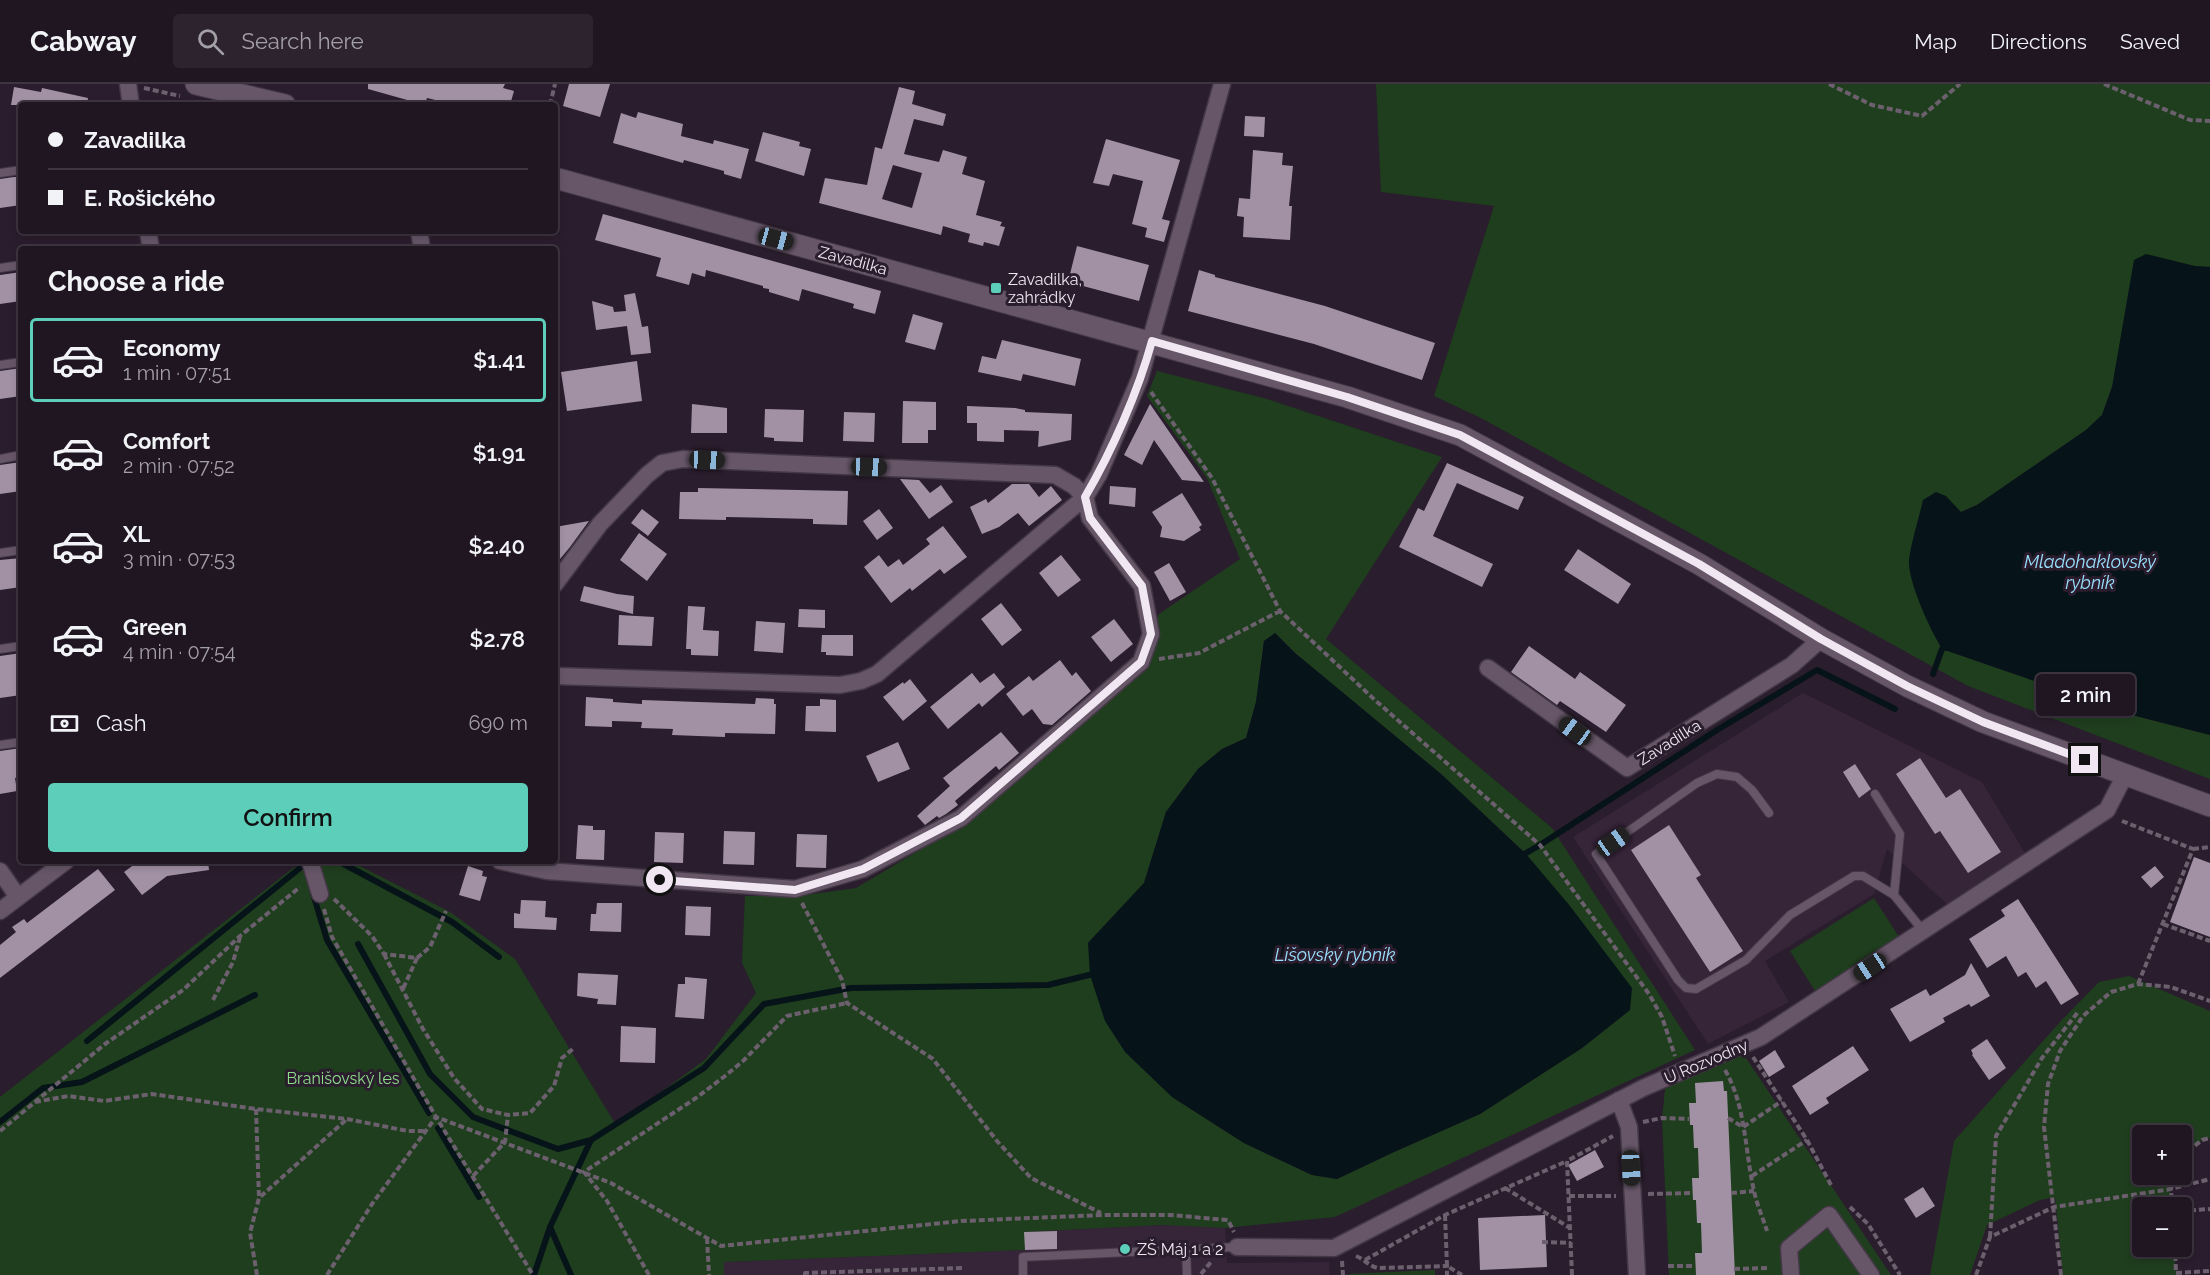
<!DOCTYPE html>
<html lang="en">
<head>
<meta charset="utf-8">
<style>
  body { margin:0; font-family:Raleway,sans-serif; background:#2d232f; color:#f1f3f6; height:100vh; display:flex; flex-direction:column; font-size:22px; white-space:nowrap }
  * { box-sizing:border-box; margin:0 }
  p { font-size:20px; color:#a29fa5 }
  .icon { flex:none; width:33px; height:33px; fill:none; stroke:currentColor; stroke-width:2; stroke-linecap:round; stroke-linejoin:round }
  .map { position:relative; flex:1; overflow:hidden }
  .drawer { position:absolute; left:18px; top:162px; width:540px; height:618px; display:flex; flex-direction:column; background:#201622; border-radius:6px; box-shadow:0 3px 9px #0003,0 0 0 2px #3d3540 }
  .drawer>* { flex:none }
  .banner { position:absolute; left:18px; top:18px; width:540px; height:132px; border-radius:6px; box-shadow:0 3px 9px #0003,0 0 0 2px #3d3540; display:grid; align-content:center; height:132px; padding:0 30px; background:#201622 }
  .fabs { position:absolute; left:2132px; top:1041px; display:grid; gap:12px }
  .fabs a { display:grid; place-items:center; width:60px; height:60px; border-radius:6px; background:#201622; box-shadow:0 3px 9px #0003,0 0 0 2px #3d3540; font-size:30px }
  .end { position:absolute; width:27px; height:27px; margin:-14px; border:8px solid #f0e7f2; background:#111; box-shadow:0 0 0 3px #111 }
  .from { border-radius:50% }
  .bubble { position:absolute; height:42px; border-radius:6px; background:#201622; box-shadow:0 3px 9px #0003,0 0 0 2px #3d3540; font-size:20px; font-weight:600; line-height:42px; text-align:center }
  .car { position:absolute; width:18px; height:36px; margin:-18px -9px; border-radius:8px; box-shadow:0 0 4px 2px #0007; background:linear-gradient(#222 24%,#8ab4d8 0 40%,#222 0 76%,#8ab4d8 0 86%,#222 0) }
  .banner b { display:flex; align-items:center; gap:21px; height:57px; font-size:22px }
  .banner b+b { border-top:2px solid #3d3540 }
  .banner i { width:15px; height:15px; background:#f1f3f6 }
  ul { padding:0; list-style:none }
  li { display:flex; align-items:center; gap:18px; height:84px; margin:0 12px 9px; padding:0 18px; border:3px solid transparent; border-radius:6px }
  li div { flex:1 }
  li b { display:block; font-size:22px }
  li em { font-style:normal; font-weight:600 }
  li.selected { border-color:#5dceb9 }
  li>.icon { width:54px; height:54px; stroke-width:1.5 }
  h2 { padding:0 30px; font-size:27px; line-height:72px }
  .pay { display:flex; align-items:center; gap:15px; height:66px; padding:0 30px; font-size:22px }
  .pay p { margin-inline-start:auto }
  .cta { display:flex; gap:12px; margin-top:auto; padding:12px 30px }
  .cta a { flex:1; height:69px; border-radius:6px; background:#5dceb9; color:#111; font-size:24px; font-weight:600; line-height:69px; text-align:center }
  header { display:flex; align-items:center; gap:36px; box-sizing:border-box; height:84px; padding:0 30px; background:#201622; border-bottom:2px solid #3d3540 }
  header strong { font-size:28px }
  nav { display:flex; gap:33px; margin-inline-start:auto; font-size:21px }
  .search { width:420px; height:54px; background:#2d232f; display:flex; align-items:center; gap:15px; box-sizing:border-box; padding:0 21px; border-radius:6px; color:#a29fa5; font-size:22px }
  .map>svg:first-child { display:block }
</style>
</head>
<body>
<header>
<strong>Cabway</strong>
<div class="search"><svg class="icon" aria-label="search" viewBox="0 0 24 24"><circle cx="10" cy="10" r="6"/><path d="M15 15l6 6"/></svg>Search here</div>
<nav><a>Map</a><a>Directions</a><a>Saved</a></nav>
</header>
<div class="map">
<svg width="2210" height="1191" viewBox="0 0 2210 1191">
  <rect width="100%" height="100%" fill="#2a1d2d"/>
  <path fill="#362439" d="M1803 609 1982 698 2025 769 1947 820 1887 765 1874 810 1765 877 1789 918 1708 960 1573 753Z
    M1163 1141 1225 1144 1227 1179 1329 1178 1330 1191 1435 1186V1191H724V1178L1025 1166 1024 1148Z"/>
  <path fill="#1f3e1e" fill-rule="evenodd" d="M1376 0H2210V183L2195 182 2112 303 2102 331 2086 346 1977 421 1961 428 1942 565 2136 632 2210 651V695L1968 602 1481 334 1434 312 1494 122 1381 108Z
    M1157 287 1267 315 1442 373 1326 555 1552 744 1695 966 1335 1133 1225 1144 1162 1141 1025 1148V1166L724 1178V1191H0V1013L293 784 311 777H350L450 828 515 875 616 1041 706 975 756 909 742 879 745 812H798L856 804 965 739 1140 590 1159 530 1240 475 1207 394 1147 312ZM1275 549 1295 569 1441 690 1526 770 1630 926 1582 964 1480 1030 1394 1068 1337 1095 1312 1091 1244 1059 1172 1013 1088 859 1144 799 1166 728 1198 685 1222 665 1246 654 1256 618 1264 557Z
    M1874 814 1899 853 1815 907 1790 867Z
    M2129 892 2210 927V1054L2202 1056 2181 1073V1052H2142V1090L2171 1091 2169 1095 2171 1123 2142 1124V1162L2174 1163 2176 1191H2063L2055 1113 2040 1116 1987 1141 1970 1191H1930L1954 1057 2060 938 2099 898Z
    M1742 968 1891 1191H1669L1662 1035 1665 1005Z
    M1435 1186V1191H1348V1190Z"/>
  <path fill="#061318" d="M2146 170 2195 182 2210 183V651L2136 632 1942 565C1930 545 1911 504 1909 481 1908 469 1920 430 1923 416L1936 408 1946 412 1961 428 1977 421 2086 346 2102 331 2112 303 2134 176Z
    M1275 549 1295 569 1441 690 1526 770 1570 822 1632 904 1630 926 1582 964 1480 1030 1394 1068 1337 1095 1312 1091 1244 1059 1172 1013 1125 968 1105 937 1090 891 1088 859 1144 799 1166 728 1198 685 1222 665 1246 654 1256 618 1264 557Z"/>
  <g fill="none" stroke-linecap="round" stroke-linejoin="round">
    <path stroke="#061318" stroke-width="6" d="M1933 590 1942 565 1949 562
      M1521 772 1540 761 1717 646 1817 586 1895 625
      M338 777 452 838 499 873
      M313 810 327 856 429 1029
      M358 860 430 990 473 1033 558 1065 591 1056
      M87 957 300 784
      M0 1038 43 1004 82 998 255 911
      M438 1044 479 1113
      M550 1143 571 1191
      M534 1191 550 1143 591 1056 704 984 764 920 851 904 1048 901 1097 889"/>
  </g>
  <path fill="#a291a5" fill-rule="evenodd" d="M368 0H505L503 4 514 7 510 21H456L427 14 425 21 368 5Z
    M569 0H610L600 33 563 22Z
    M14 3 41 8 42 4 88 14 87 21H11Z
    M899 3 915 7 912 20 946 30 943 42 914 35 904 70 939 78 943 66 967 73 962 90 985 97 976 131 1002 138 1000 142 1005 143 999 162 984 158 983 162 968 158 970 150 943 142 941 151 819 119 825 94 867 101 875 63 882 65ZM893 81 922 89 912 124 882 115Z
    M638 28 683 40 681 52 713 60 714 56 749 65 741 95 724 90V87L684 76 683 79 613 59 621 29 636 34Z
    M1245 32 1265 33 1264 53 1244 52Z
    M763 48 800 58 799 62 811 65 804 92 755 77Z
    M1106 55 1180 76 1162 135 1170 137 1164 158 1145 153 1147 144 1132 140 1143 97 1113 90 1109 102 1093 99Z
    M1253 66 1283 69 1282 81 1293 82 1289 122H1292L1290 156 1243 153 1244 133 1237 132 1239 114 1250 115Z
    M14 93H21V121L0 124V95Z
    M603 130 881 207 875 230 853 224 854 220 802 205 799 217 769 208V205L763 204V202L706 186 705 193 692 189 689 201 656 192 661 174 595 156Z
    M1077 162 1149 181 1139 217 1068 198Z
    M1199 186 1215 191V193L1325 222 1435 259 1422 296 1314 260 1188 227Z
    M21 188V217L0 220V191Z
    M635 209 642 243 648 242 651 269 631 271 627 242 596 246 592 217 613 223 614 228 626 227 624 211Z
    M913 230 943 239 935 266 905 258Z
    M1002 256 1081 275 1075 302 1023 290 1021 297 978 288 982 272 996 275Z
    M637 277 642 317 567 327 561 288Z
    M21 284V312L0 315V287Z
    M903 317 936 318V346H928V359H902Z
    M692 320 727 324V349H691Z
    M1150 320 1204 398 1182 396 1154 356 1142 381 1124 371Z
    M967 322 1015 324 1025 326V328L1072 330 1071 356 1038 363 1039 347 1004 346V358L977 357V339H967Z
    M765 325 804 326 803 358 774 357V354L764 353Z
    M844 328 875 329 874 358 843 357Z
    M21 378V407L0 410V381Z
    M1447 379 1524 413 1518 426 1457 399 1433 452 1493 480 1482 503 1399 463 1418 424 1424 427Z
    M900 395 919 396 930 409 941 401 953 418 929 435Z
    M1012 400H1029L1039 413 1051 402 1062 416 1029 442 1018 429 999 443 982 450 970 423 986 415 988 419Z
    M1110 402 1136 404 1135 423 1109 420Z
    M698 404 848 407 847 441 813 440V435L726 433V436L679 435 680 408H698Z
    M1182 409 1202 441 1199 443 1201 446 1184 457 1160 453 1162 443 1152 428Z
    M642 425 659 438 648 452 631 439Z
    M879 425 893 444 877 456 863 437Z
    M589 437 570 463 555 481V443Z
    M943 442 967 473 944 490 940 485 912 507 910 504 891 519 864 483 879 471 888 483 899 475 903 481 930 460 926 455Z
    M639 449 667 470 647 497 620 476Z
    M1578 465 1631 500 1618 520 1564 486Z
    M1061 471 1081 496 1058 513 1039 489Z
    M21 474V503L0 506V476Z
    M1169 479 1186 508 1170 517 1154 488Z
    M584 502 617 510 634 512 633 530 580 517Z
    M1001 519 1022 546 1002 562 981 535Z
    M688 522 705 523 703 546 719 547 718 572 691 571V565H686Z
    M799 525 825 526V544L798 543Z
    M619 531 654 533 652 562 618 561Z
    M1114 535 1133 560 1111 578 1091 553Z
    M756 537 785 539 783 569 754 567Z
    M822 551H853V572L826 571V568H821Z
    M1529 562 1575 595 1580 588 1626 621 1606 648 1560 617 1557 621 1511 588Z
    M21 569V611L0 614V572Z
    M1060 576 1072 592 1076 588 1091 607 1052 641 1043 640 1032 625 1023 632 1006 610 1029 592 1033 597Z
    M972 589 980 599 994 589 1005 603 982 623 979 619 948 645 930 623Z
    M910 595 927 617 903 637 883 613 903 598 904 600Z
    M586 613 613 615V618L642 620V616L755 620 756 614 774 615V620H776L775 650 725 649V653L672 651 673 645 641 644 642 638 612 637V643L585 642Z
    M820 615 836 616V648L805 647 806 622H820Z
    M1001 648 1019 669 999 686 996 682 955 717 958 721 946 730 939 734 937 732 925 741 917 732 950 702 943 694Z
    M898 658 910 685 878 698 866 672Z
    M21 664V693L15 694 17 707 0 710V667Z
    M1920 674 1946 714 1960 705 2001 768 1968 789 1940 747 1935 750 1896 690Z
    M1855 680 1871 705 1859 714 1843 688Z
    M578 741 593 742V746H605L604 776 576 775Z
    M1669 741 1701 791 1696 794 1743 867 1710 888 1631 766Z
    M724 747 755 748 754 781 723 780Z
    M655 748 684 749 683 779 654 778Z
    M797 750 827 751 826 784 796 783Z
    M2194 773 2210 779V853L2170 838Z
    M139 777H208L209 786 167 792 142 811 124 788Z
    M468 782 483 787 482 792 487 793 480 817 459 811Z
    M2155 782 2164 793 2151 804 2141 793Z
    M98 785 115 806 0 894V861L16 848 12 843 24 835 27 839Z
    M2018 815 2079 910 2061 921 2046 897 2036 904 2026 888 2018 893 2006 872 1987 884 1969 855 2005 832 2001 826Z
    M521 816 546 817 545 833 557 834 556 846 514 844V829L520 830Z
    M597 819H622L621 848 590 847 591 830H596Z
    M686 822 711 823 710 852 685 851Z
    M1971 879 1990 912 1971 923 1969 920 1943 934 1945 938 1910 958 1890 925 1926 905 1930 912 1965 891Z
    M578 889 618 891 616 921 597 920 598 915 577 912Z
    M685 893 707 895 704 935 675 933 678 900H685Z
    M621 942 656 944 655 979 620 978Z
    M1987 955 2006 984 1989 996 1972 971 1973 970 1971 966Z
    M1853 962 1869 986 1826 1014 1829 1019 1810 1031 1792 1002Z
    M1775 966 1785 983 1769 993 1759 977Z
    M1723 997 1724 1007H1727L1735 1191H1696L1695 1169H1702L1701 1139H1697L1696 1116H1693L1692 1094H1699L1698 1064H1694L1693 1041H1690L1689 1019H1696L1695 999Z
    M1595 1066 1604 1083 1577 1097 1568 1081Z
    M1923 1103 1935 1122 1916 1134 1904 1115Z
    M1545 1131 1547 1183 1480 1186 1478 1134Z
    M1057 1147V1165L1025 1166 1024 1148Z"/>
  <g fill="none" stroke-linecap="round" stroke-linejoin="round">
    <defs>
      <path id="service" d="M0 89 21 86
        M138 165 151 163
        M0 184 21 181
        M0 281 21 278
        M0 375 21 371
        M0 469 21 466
        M0 565 21 562
        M0 661 21 658
        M1875 710 1900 750 1894 811
        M1769 729 1752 706 1737 693 1717 690 1697 699 1596 770 1678 896 1686 904 1696 905 1746 876 1790 831 1854 792H1863L1894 811 1924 848
        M1186 1165 1187 1191
        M1023 1191V1173L1237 1163"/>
      <path id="minor" d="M128 0 131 21
        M148 147 151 165
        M419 147 422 165
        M1488 584 1627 684 1792 581 1821 555
        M555 592 840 601 861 597 877 590 1085 413 1099 390 1140 294 1222 0
        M310 777 320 810
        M500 777 547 787 795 805 863 785 961 734 1141 578 1151 550 1142 502 1090 434 1085 413 1074 402 1055 391 683 375 662 379 647 391 600 440 555 500
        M0 787 18 813
        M0 827 66 777
        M1619 1016 1629 1043 1637 1191
        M1237 1163 1334 1164 1643 1004 1761 953 2107 726 2125 691
        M1791 1191 1789 1164 1829 1131 1871 1191"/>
      <path id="tertiary" d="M196 0 285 21
        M555 94 1347 313 1460 351 1699 480 1821 555 1907 602 1983 638 2210 722"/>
    </defs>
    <use href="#service" stroke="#443846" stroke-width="10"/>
    <use href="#minor" stroke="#443846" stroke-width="19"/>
    <use href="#tertiary" stroke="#443846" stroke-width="23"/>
    <path stroke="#6c606e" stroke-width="4" stroke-dasharray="6 3" stroke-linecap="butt" d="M1829 0 1872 21 1922 32 1960 0
      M2104 0 2190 36 2210 37
      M144 4 180 12
      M550 21 555 0
      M1151 308 1212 394 1280 527 1376 617 1540 761 1649 910 1662 933 1675 972
      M1159 575 1199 569 1280 527
      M2122 737 2193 765 2138 900
      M2193 765 2210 763
      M334 815 372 852 384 870 417 874 402 907
      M802 819 842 896 847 919 933 975 997 1057 1031 1094 1101 1129
      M324 825 332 853 436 1033 533 1191
      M2163 840 2210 857
      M384 870 423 945 454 994 482 1025 508 1031 530 1029 554 1002 562 974 574 964
      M417 874 430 863 446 827
      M213 916 233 878 240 853
      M1753 973 1807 1056 1831 1101
      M1725 986C1746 1022 1745 1068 1754 1107 1757 1121 1763 1134 1767 1147
      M35 1018 68 1012 104 1017 152 1010 256 1025 347 1035 408 1047H425
      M256 1025 259 1114
      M1728 1034 1743 1043 1782 1017
      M1643 1038 1662 1034 1689 1035
      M0 1047 105 960 183 906 240 852 300 803
      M2181 1073 2202 1056 2210 1054
      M473 1092 505 1058 508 1031
      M1752 1092 1807 1056
      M1505 1104 1570 1144
      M1731 1109 1754 1107
      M1648 1110 1692 1109
      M1569 1112H1616
      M1850 1123 1868 1140 1900 1191
      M2172 1124 2171 1105 2175 1090
      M2181 1127 2210 1125
      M1445 1131 1447 1182 1462 1191
      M1990 1153 1996 1052 2042 974 2078 928
      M707 1154 709 1191
      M1542 1158 1571 1159
      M2175 1162 2176 1189
      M1356 1172C1364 1175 1369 1182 1378 1184L1447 1182V1191
      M1365 1176 1445 1131 1567 1077
      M1342 1177 1343 1191
      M1668 1182H1695
      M1734 1185 1768 1184
      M2176 1189 2209 1187
      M1201 1190 1211 1178
      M257 1191 250 1149 259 1114 347 1035
      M327 1191 372 1120 436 1033 611 1099 721 1162 961 1137 1104 1131H1170L1228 1136 1234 1148
      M649 1191 607 1117 584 1088 696 1014 725 992 743 977 787 932 847 919
      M805 1191V1189L964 1184
      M1572 1191 1567 1077 1613 1052
      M1976 1191 1990 1153 2054 1123 2171 1105 2210 1095
      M2061 1191 2044 1043 2048 1000 2060 967 2083 932 2111 908 2138 900 2171 903 2210 917"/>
    <use href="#service" stroke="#665668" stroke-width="8"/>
    <use href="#minor" stroke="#665668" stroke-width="16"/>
    <use href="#tertiary" stroke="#665668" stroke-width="21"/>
  </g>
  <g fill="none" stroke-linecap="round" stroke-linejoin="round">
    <path stroke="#f0e7f2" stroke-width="8" d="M660 796 795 806 863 785 961 734 1141 578 1151 550 1142 502 1090 434 1085 413C1112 367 1138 308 1152 257L1347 313 1460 351 1699 480 1821 555 1907 602 1983 638 2085 676"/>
  </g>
  <g fill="#5dceb9" stroke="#2a1d2d" stroke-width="2">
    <rect x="990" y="198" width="12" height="12" rx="3"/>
    <circle cx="1125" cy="1165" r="6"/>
  </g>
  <g text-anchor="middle" stroke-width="6" stroke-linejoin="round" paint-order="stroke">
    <g font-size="16" fill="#f0e7f2" stroke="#2a1d2d">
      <text transform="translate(853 176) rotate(15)" y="6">Zavadilka</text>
      <text transform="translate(1669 658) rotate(-32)" y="6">Zavadilka</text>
      <text transform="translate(1706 977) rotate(-23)" y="6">U Rozvodny</text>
    </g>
    <g font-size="16" fill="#f0e7f2" stroke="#2a1d2d" text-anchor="start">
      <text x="1008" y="201">Zavadilka,<tspan x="1008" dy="18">zahrádky</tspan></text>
      <text x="1137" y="1171">ZŠ Máj 1 a 2</text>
    </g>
    <g font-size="16" fill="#8edd8b" stroke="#2a1d2d">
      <text x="343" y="1000">Branišovský les</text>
    </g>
    <g font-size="18" font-style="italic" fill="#99e0fe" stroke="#2a1d2d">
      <text x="2090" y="484">Mladohaklovský<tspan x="2090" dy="21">rybník</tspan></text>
      <text x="1335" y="877">Lišovský rybník</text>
    </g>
  </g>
</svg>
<div class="fabs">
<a>+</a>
<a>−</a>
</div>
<i class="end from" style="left:660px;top:796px"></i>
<i class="end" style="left:2085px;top:676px"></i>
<div class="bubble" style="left:2036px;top:590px;width:99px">2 min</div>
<i class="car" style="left:776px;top:155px;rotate:105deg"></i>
<i class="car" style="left:707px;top:376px;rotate:92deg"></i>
<i class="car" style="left:869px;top:383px;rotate:92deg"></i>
<i class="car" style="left:1575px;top:647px;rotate:306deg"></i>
<i class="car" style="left:1613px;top:758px;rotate:55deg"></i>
<i class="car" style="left:1870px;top:883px;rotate:237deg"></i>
<i class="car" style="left:1631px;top:1084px;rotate:177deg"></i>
<div class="banner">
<b><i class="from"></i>Zavadilka</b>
<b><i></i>E. Rošického</b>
</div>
<section class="drawer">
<h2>Choose a ride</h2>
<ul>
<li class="selected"><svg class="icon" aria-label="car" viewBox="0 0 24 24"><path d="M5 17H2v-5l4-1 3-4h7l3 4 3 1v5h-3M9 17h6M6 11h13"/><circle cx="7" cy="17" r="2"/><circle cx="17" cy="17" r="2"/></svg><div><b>Economy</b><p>1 min · 07:51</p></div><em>$1.41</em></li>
<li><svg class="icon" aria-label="car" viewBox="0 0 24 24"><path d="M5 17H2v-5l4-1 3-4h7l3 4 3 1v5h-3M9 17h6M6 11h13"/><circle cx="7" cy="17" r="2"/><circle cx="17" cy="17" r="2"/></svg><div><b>Comfort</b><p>2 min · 07:52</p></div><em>$1.91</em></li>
<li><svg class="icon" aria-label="car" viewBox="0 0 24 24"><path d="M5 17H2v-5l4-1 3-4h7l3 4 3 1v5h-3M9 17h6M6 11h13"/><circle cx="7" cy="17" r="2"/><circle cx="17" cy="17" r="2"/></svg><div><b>XL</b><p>3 min · 07:53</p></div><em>$2.40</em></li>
<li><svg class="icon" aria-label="car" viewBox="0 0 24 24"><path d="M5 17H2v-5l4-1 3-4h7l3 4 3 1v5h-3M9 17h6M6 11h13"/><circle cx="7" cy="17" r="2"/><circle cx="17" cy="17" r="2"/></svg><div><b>Green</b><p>4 min · 07:54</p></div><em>$2.78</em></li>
</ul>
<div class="pay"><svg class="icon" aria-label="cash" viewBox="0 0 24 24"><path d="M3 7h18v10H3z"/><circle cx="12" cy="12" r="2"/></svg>Cash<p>690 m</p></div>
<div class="cta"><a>Confirm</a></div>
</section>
</div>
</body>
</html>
